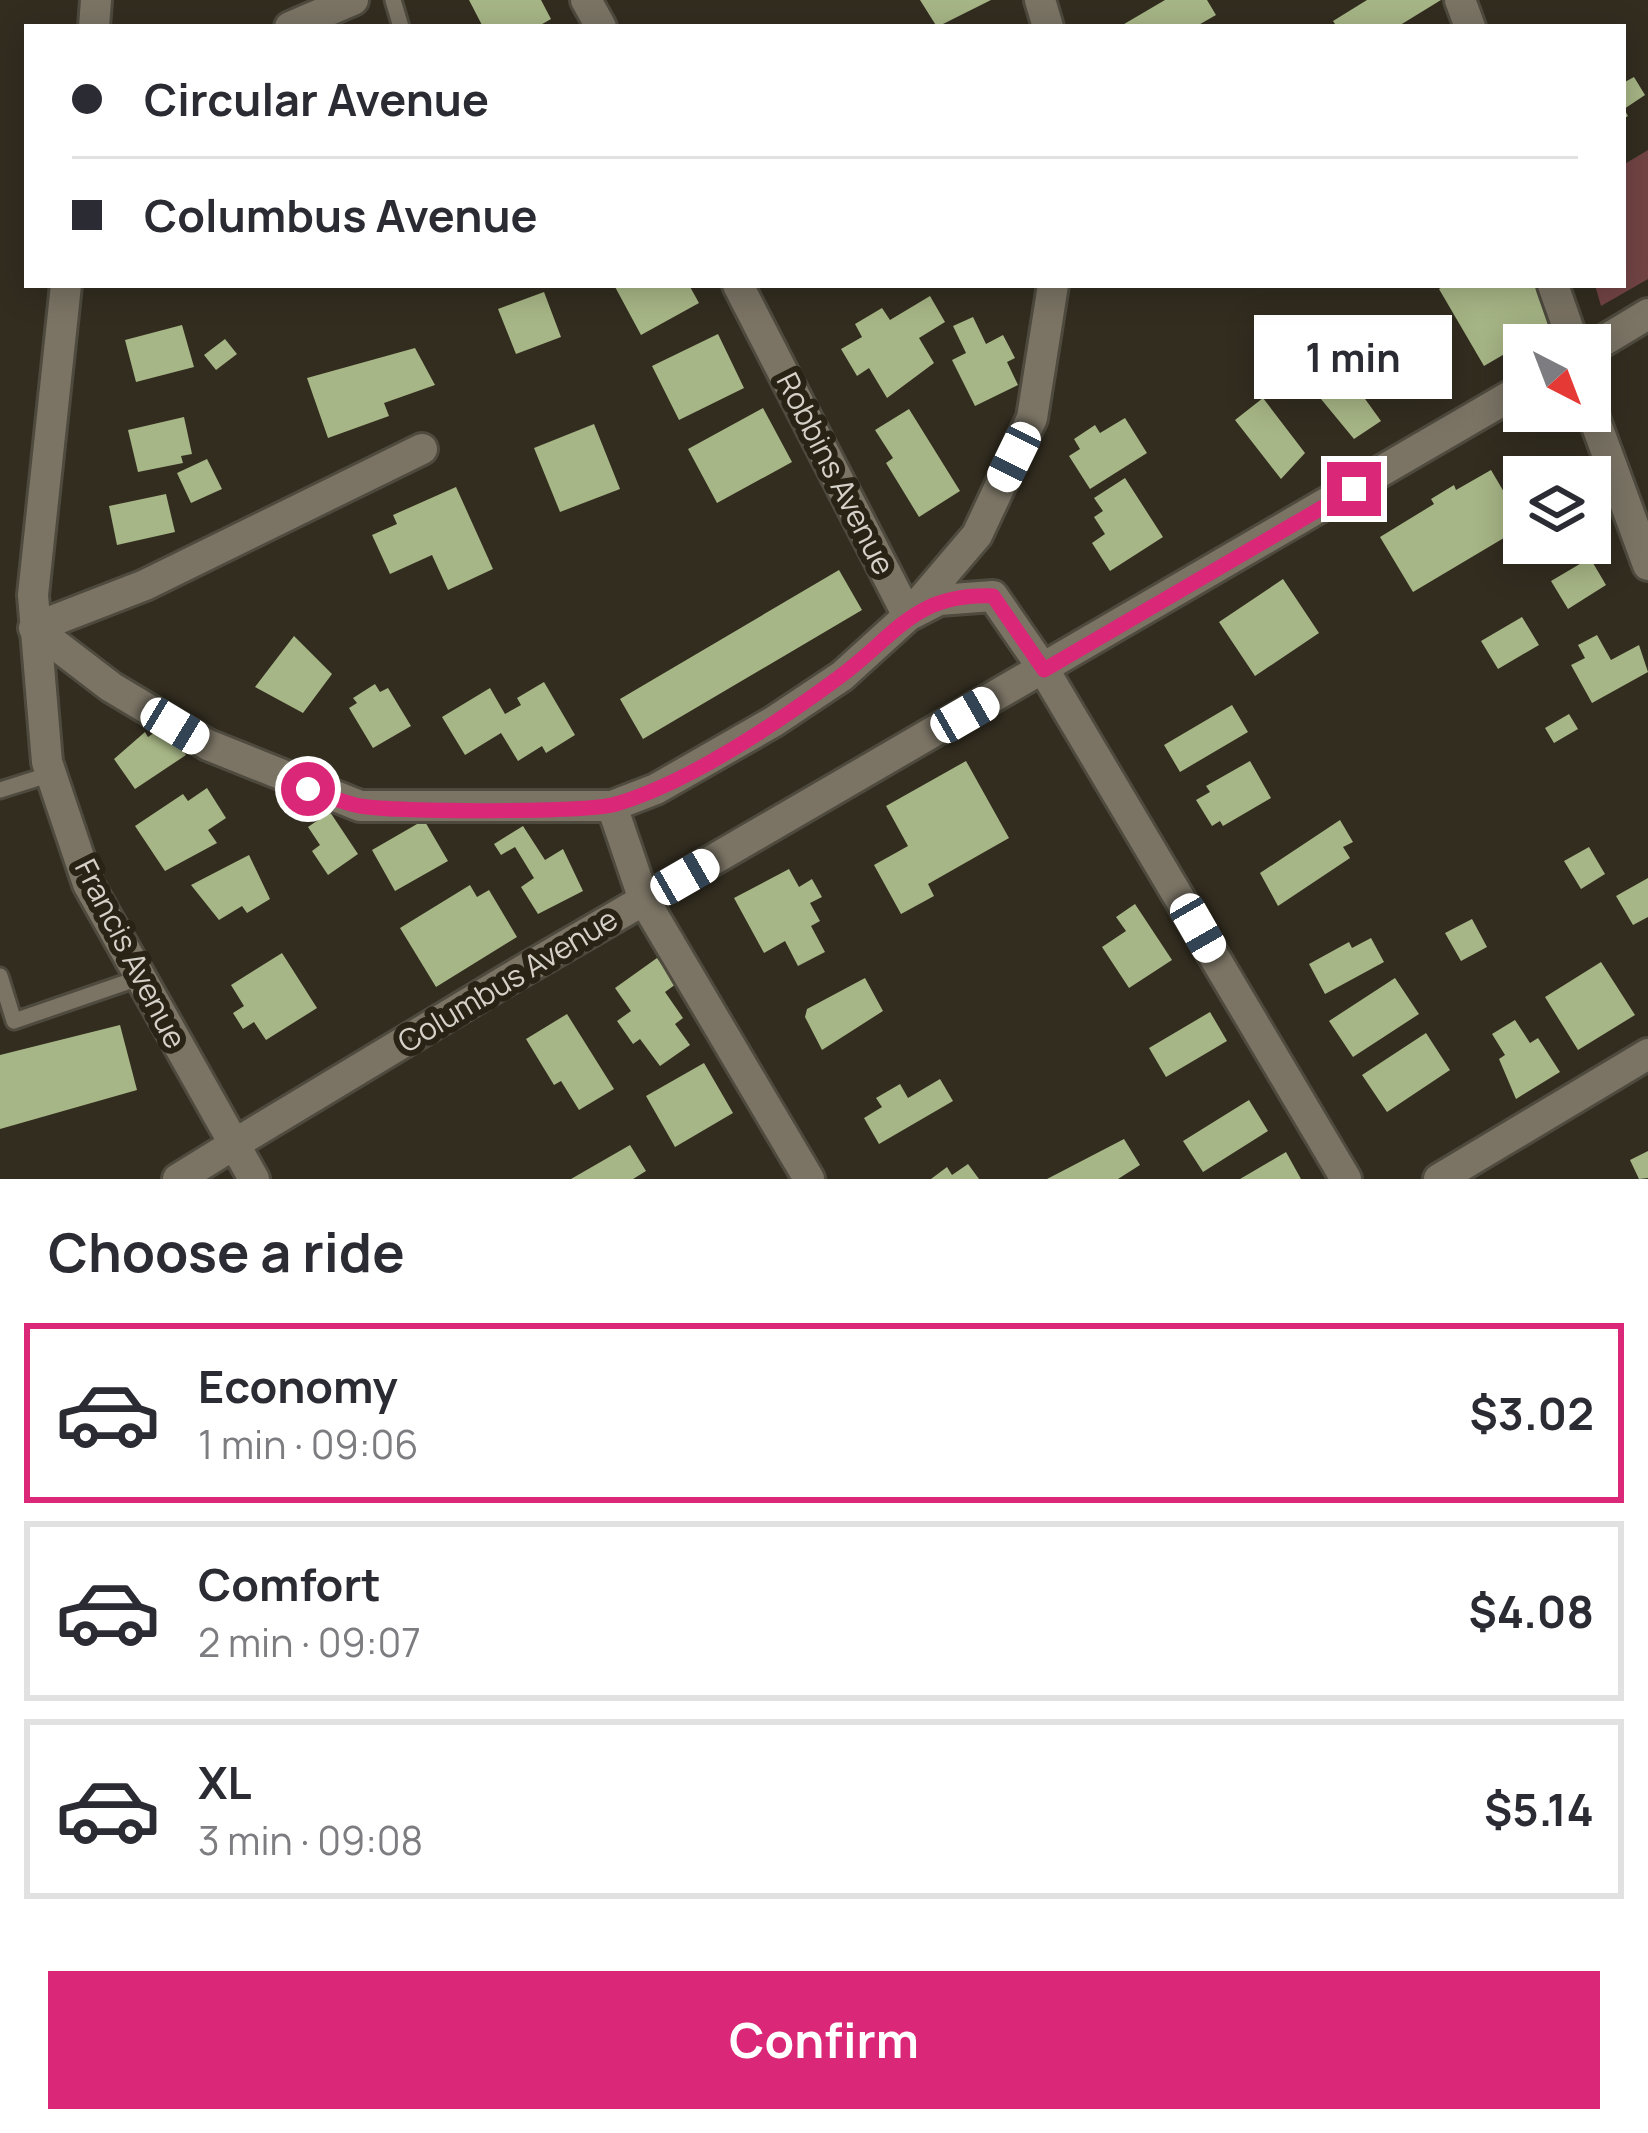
<!DOCTYPE html>
<html lang="en">
<head>
<meta charset="utf-8">
<style>
  body { margin:0; font-family:Manrope,sans-serif; background:#f7f7f7; color:#2b2b33; height:100vh; display:flex; flex-direction:column; font-size:45px; white-space:nowrap }
  * { box-sizing:border-box; margin:0 }
  p { font-size:39px; color:#7c7c81 }
  .icon { flex:none; width:66px; height:66px; fill:none; stroke:currentColor; stroke-width:2; stroke-linecap:round; stroke-linejoin:round }
  .map { position:relative; height:1179px; overflow:hidden }
  .sheet { display:flex; flex-direction:column; background:#fff; flex:1 }
  .sheet>* { flex:none }
  .guide { position:absolute; left:24px; top:24px; width:1602px; height:264px; border-radius:0px; box-shadow:0 6px 30px #0003; display:grid; align-content:center; height:264px; padding:0 48px; background:#fff }
  .needle { width:78px; rotate:138deg }
  .fabs { position:absolute; left:1503px; top:324px; display:grid; gap:24px }
  .fabs a { display:grid; place-items:center; width:108px; height:108px; border-radius:0px; background:#fff; box-shadow:0 6px 30px #0003; font-size:60px }
  .end { position:absolute; width:54px; height:54px; margin:-27px; border:15px solid #db2777; background:#fff; box-shadow:0 0 0 6px #fff }
  .from { border-radius:50% }
  .bubble { position:absolute; height:84px; border-radius:0px; background:#fff; box-shadow:0 6px 30px #0003; font-size:39px; font-weight:700; line-height:84px; text-align:center }
  .car { position:absolute; width:36px; height:72px; margin:-36px -18px; border-radius:15px; box-shadow:0 0 9px 3px #0007; background:linear-gradient(#fff 24%,#345 0 40%,#fff 0 76%,#345 0 86%,#fff 0) }
  .guide b { display:flex; align-items:center; gap:42px; height:114px; font-size:45px }
  .guide b+b { border-top:3px solid #e1e1e2 }
  .guide i { width:30px; height:30px; background:#2b2b33 }
  ul { padding:0; list-style:none }
  li { display:flex; align-items:center; gap:36px; height:180px; margin:0 24px 18px; padding:0 24px; border:6px solid #e1e1e2; border-radius:0px }
  li div { flex:1 }
  li b { display:block; font-size:45px }
  li em { font-style:normal; font-weight:700 }
  li.on { border-color:#db2777 }
  li>.icon { width:108px; height:108px; stroke-width:1.5 }
  h2 { padding:0 48px; font-size:54px; line-height:144px }
  .primary-button { display:flex; gap:24px; margin-top:auto; padding:24px 48px }
  .primary-button a { flex:1; height:138px; border-radius:0px; background:#db2777; color:#fff; font-size:48px; font-weight:700; line-height:138px; text-align:center }
  .map>svg:first-child { display:block }
</style>
</head>
<body>
<div class="map">
<svg width="1648" height="1179" viewBox="0 0 1648 1179">
  <rect width="100%" height="100%" fill="#332d20"/>
  <path fill="#734444" d="M1648 150V279L1601 306 1595 285H1623V165Z"/>
  <path fill="#a7b686" d="M469 0H541L551 19 537 27H483Z
    M920 0H991L937 27Z
    M1165 0H1207L1216 15 1195 27H1119Z
    M1367 0H1441L1397 27H1337L1333 21Z
    M1634 77 1645 95 1624 109 1628 116 1623 119V83Z
    M614 285H689L699 303 641 335Z
    M1445 285H1540L1561 321 1484 366 1439 289Z
    M544 292 561 337 516 354 498 309Z
    M930 296 945 322 919 338 934 363 887 398 869 368 857 376 841 349 862 337 855 324 882 308 890 320Z
    M973 317 986 344 1003 335 1015 358 1007 362 1018 385 975 406 952 360 966 353 953 326Z
    M182 325 194 367 136 382 125 340Z
    M718 334 744 388 679 420 652 366Z
    M225 339 237 354 216 370 204 355Z
    M415 348 435 385 384 403 389 416 328 438 307 378Z
    M1329 349 1381 421 1354 439 1302 376Z
    M1263 398 1305 453 1281 479 1235 420Z
    M763 408 792 462 717 503 688 449Z
    M909 409 960 491 919 517 886 463 893 458 875 430Z
    M184 417 192 454 181 456 183 463 138 472 128 430Z
    M1125 418 1147 453 1090 489 1069 456 1080 449 1074 439 1095 425 1100 433Z
    M594 424 620 489 560 512 534 448Z
    M207 459 222 489 191 503 177 473Z
    M1491 470 1524 526 1413 592 1380 537 1434 504 1431 499 1454 485 1456 490Z
    M1125 478 1163 537 1110 571 1092 543 1105 534 1094 517 1103 511 1094 498Z
    M456 487 493 569 448 590 432 555 390 574 372 535 397 524 393 515Z
    M166 494 175 532 117 545 109 506Z
    M1590 558 1606 585 1568 609 1551 581Z
    M839 570 862 610 643 739 620 699Z
    M1283 579 1319 633 1255 676 1219 622Z
    M1522 617 1539 645 1498 669 1481 641Z
    M1597 635 1611 660 1639 645 1648 672 1592 703 1571 665 1585 658 1578 645Z
    M294 636 332 674 303 713 255 687Z
    M544 682 575 735 546 753 542 746 518 761 501 733 465 755 442 717 490 688 505 714 521 705 517 698Z
    M375 684 380 692 388 688 411 726 373 748 349 708 357 703 353 698Z
    M1232 705 1248 732 1180 772 1164 745Z
    M1569 714 1578 729 1554 743 1545 728Z
    M165 725 186 755 135 789 114 759 145 732 148 737Z
    M966 761 1009 838 928 884 934 896 901 914 874 865 908 846 886 806Z
    M1250 761 1271 798 1223 826 1220 821 1212 826 1196 800 1210 792 1206 786Z
    M207 788 226 818 208 830 217 843 165 871 135 826 183 794 188 801Z
    M330 812 358 854 328 875 312 851 320 845 308 827Z
    M424 820 448 861 395 891 372 850Z
    M1340 820 1353 842 1343 847 1350 858 1278 906 1260 873Z
    M523 826 545 860 563 849 583 891 538 914 521 887 534 878 515 847 501 855 494 844Z
    M1589 847 1605 874 1581 889 1564 861Z
    M249 855 270 899 247 913 242 906 219 920 191 885Z
    M789 869 799 887 812 879 822 897 810 903 820 921 811 926 825 952 798 966 785 941 764 953 734 898Z
    M1648 878V917L1633 925 1616 896Z
    M470 885 477 897 489 890 517 937 436 987 400 928Z
    M1135 904 1172 960 1129 988 1102 947 1126 931 1116 917Z
    M1472 919 1487 947 1461 961 1445 933Z
    M1371 938 1384 962 1325 994 1309 964 1349 942 1352 948Z
    M282 953 317 1008 266 1040 254 1022 243 1029 233 1013 244 1006 231 985Z
    M657 958 676 984 665 992 683 1018 675 1024 690 1045 660 1066 640 1039 633 1044 617 1021 631 1011 615 988Z
    M1601 962 1635 1015 1578 1050 1545 997Z
    M865 978 883 1011 822 1050 805 1017 807 1009Z
    M1395 978 1419 1014 1353 1057 1329 1021Z
    M1210 1012 1227 1041 1166 1077 1149 1048Z
    M567 1014 614 1089 579 1110 561 1081 554 1085 526 1039Z
    M1515 1020 1530 1043 1538 1038 1560 1072 1516 1099 1499 1059 1505 1055 1492 1034Z
    M120 1025 137 1090 0 1129V1055Z
    M1426 1033 1450 1070 1387 1112 1362 1075Z
    M704 1063 733 1113 675 1147 646 1096Z
    M940 1079 953 1101 879 1144 864 1118 882 1107 876 1098 900 1084 908 1098Z
    M1249 1100 1268 1131 1203 1172 1183 1141Z
    M1124 1139 1140 1165 1118 1179H1047Z
    M630 1145 646 1171 633 1179H571Z
    M1648 1151V1178L1639 1179 1630 1160Z
    M1286 1152 1301 1179H1240Z
    M968 1164 979 1179H931L947 1167 952 1175Z"/>
  <g fill="none" stroke-linecap="round" stroke-linejoin="round">
    <defs>
      <path id="service" d="M393 0 401 27
        M0 790 51 774
        M0 976 14 1021 139 978"/>
      <path id="minor" d="M586 0 601 27
        M1040 0 1048 27
        M290 27 353 0
        M738 285 908 616 939 600 993 596 1044 670 1346 1179
        M1590 349 1648 314
        M34 628 111 687 208 745 360 806H612L656 789 773 722 842 676 908 616 977 535 1032 418 1053 285
        M34 628 145 585 422 449
        M612 806 644 900 809 1179
        M233 1145 510 978 1524 388
        M1439 1179 1648 1054"/>
      <path id="tertiary" d="M1460 0 1470 27
        M94 27 96 0
        M66 285 33 595 47 762 88 884 254 1179
        M1553 285 1574 345
        M1590 407 1648 565
        M178 1179 233 1145"/>
    </defs>
    <use href="#service" stroke="#4e4a3e" stroke-width="21"/>
    <use href="#minor" stroke="#4e4a3e" stroke-width="36"/>
    <use href="#tertiary" stroke="#4e4a3e" stroke-width="36"/>
    <use href="#service" stroke="#7b7465" stroke-width="15"/>
    <use href="#minor" stroke="#7b7465" stroke-width="30"/>
    <use href="#tertiary" stroke="#7b7465" stroke-width="30"/>
  </g>
  <g fill="none" stroke-linecap="round" stroke-linejoin="round">
    <path stroke="#db2777" stroke-width="15" d="M308 789C324 794 343 803 360 806 395 812 586 813 616 804 688 783 777 723 838 678 896 636 913 593 993 596L1044 670 1354 489"/>
  </g>
  <g text-anchor="middle" stroke-width="12" stroke-linejoin="round" paint-order="stroke">
    <g font-size="30" fill="#d5d1c9" stroke="#292316">
      <text transform="translate(835 474) rotate(63)" y="10">Robbins Avenue</text>
      <text transform="translate(130 954) rotate(63)" y="10">Francis Avenue</text>
      <text transform="translate(508 981) rotate(-31)" y="10">Columbus Avenue</text>
    </g>
  </g>
</svg>
<div class="fabs">
<a><svg class="needle" viewBox="-14 -14 28 28"><path d="M0-13l5 13h-10z" fill="#e53935"/><path d="M0 13l5-13h-10z" fill="#7c7c81"/></svg></a>
<a><svg class="icon" aria-label="layers" viewBox="0 0 24 24"><path d="M12 4l9 5-9 5-9-5zM3 14l9 5 9-5"/></svg></a>
</div>
<i class="end from" style="left:308px;top:789px"></i>
<i class="end" style="left:1354px;top:489px"></i>
<div class="bubble" style="left:1254px;top:315px;width:198px">1 min</div>
<i class="car" style="left:1014px;top:457px;rotate:206deg"></i>
<i class="car" style="left:965px;top:715px;rotate:60deg"></i>
<i class="car" style="left:175px;top:726px;rotate:121deg"></i>
<i class="car" style="left:685px;top:877px;rotate:60deg"></i>
<i class="car" style="left:1198px;top:928px;rotate:150deg"></i>
<div class="guide">
<b><i class="from"></i>Circular Avenue</b>
<b><i></i>Columbus Avenue</b>
</div>
</div>
<section class="sheet">
<h2>Choose a ride</h2>
<ul>
<li class="on"><svg class="icon" aria-label="car" viewBox="0 0 24 24"><path d="M5 17H2v-5l4-1 3-4h7l3 4 3 1v5h-3M9 17h6M6 11h13"/><circle cx="7" cy="17" r="2"/><circle cx="17" cy="17" r="2"/></svg><div><b>Economy</b><p>1 min · 09:06</p></div><em>$3.02</em></li>
<li><svg class="icon" aria-label="car" viewBox="0 0 24 24"><path d="M5 17H2v-5l4-1 3-4h7l3 4 3 1v5h-3M9 17h6M6 11h13"/><circle cx="7" cy="17" r="2"/><circle cx="17" cy="17" r="2"/></svg><div><b>Comfort</b><p>2 min · 09:07</p></div><em>$4.08</em></li>
<li><svg class="icon" aria-label="car" viewBox="0 0 24 24"><path d="M5 17H2v-5l4-1 3-4h7l3 4 3 1v5h-3M9 17h6M6 11h13"/><circle cx="7" cy="17" r="2"/><circle cx="17" cy="17" r="2"/></svg><div><b>XL</b><p>3 min · 09:08</p></div><em>$5.14</em></li>
</ul>
<div class="primary-button"><a>Confirm</a></div>
</section>
</body>
</html>
